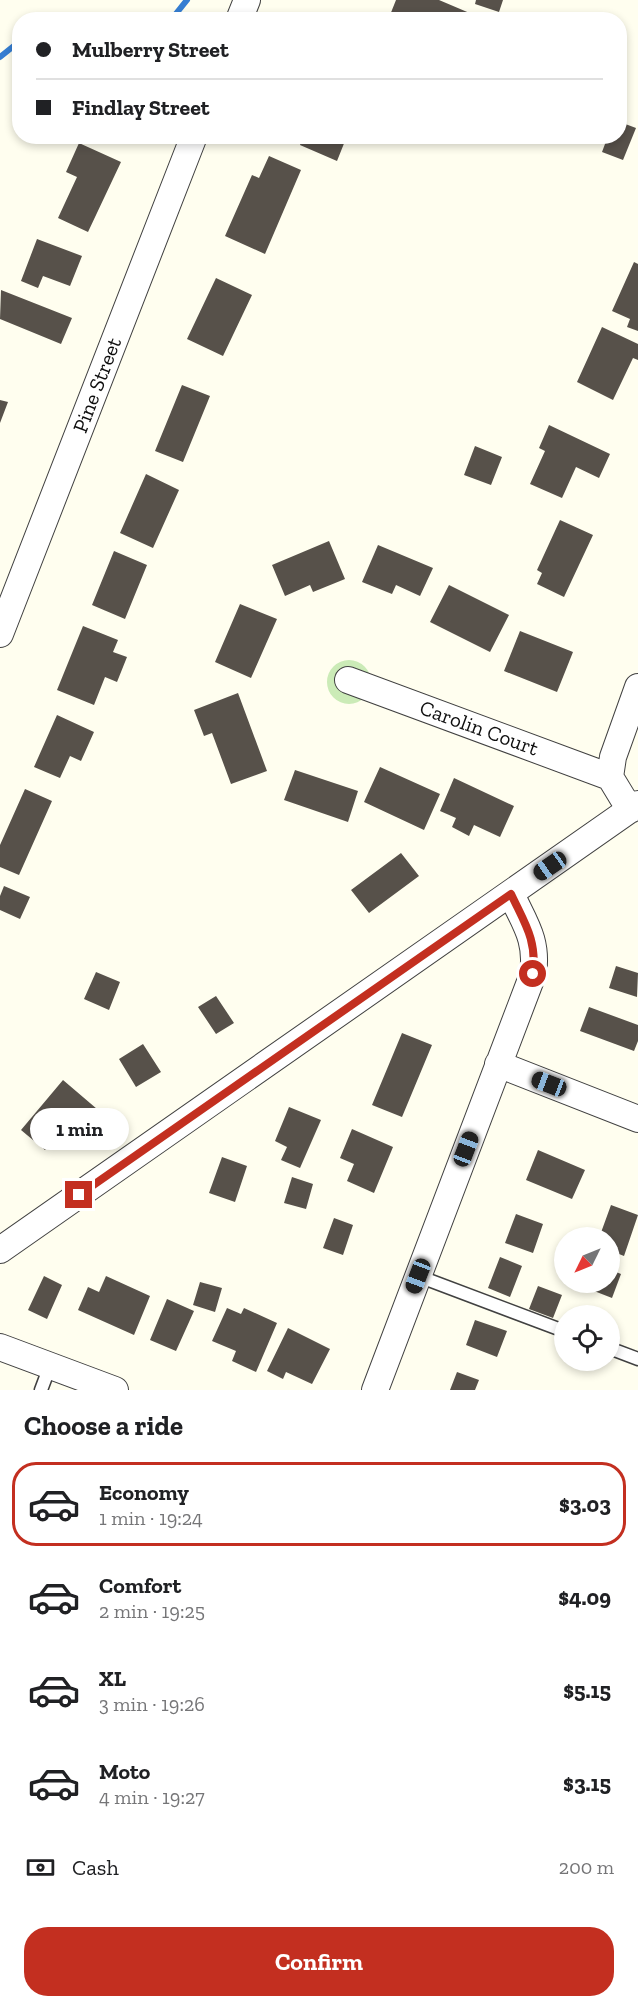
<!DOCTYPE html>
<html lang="en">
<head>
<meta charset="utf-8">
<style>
  body { margin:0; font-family:"Zilla Slab",serif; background:#f2f2f2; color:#202124; height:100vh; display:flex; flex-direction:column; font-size:22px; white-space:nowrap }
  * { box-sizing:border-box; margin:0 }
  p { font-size:20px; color:#757577 }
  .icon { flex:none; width:33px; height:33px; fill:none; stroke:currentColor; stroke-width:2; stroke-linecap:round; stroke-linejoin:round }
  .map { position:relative; height:1390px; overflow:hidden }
  .sheet { display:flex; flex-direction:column; background:#fff; flex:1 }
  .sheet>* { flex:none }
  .guide { position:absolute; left:12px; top:12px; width:615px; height:132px; border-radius:24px; box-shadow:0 3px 9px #0003; display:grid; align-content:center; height:132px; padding:0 24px; background:#fff }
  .needle { width:39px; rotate:227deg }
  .fabs { position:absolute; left:554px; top:1227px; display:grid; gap:12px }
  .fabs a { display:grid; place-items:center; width:66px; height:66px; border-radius:50%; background:#fff; box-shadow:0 3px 9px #0003; font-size:30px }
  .end { position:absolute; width:27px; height:27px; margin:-14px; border:8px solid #c32f20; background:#fff; box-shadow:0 0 0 3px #fff }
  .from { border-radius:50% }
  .bubble { position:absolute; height:42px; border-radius:21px; background:#fff; box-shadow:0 3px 9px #0003; font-size:20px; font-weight:700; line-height:42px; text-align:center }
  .car { position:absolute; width:18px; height:36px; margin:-18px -9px; border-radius:8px; box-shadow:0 0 4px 2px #0007; background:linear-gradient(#222 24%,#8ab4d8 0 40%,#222 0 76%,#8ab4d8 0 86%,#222 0) }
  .guide b { display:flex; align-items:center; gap:21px; height:57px; font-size:22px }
  .guide b+b { border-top:2px solid #e0e0e0 }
  .guide i { width:15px; height:15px; background:#202124 }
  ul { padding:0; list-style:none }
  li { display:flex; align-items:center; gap:18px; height:84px; margin:0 12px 9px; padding:0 12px; border:3px solid transparent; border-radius:24px }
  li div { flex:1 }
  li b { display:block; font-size:22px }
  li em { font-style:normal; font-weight:700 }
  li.selected { border-color:#c32f20 }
  li>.icon { width:54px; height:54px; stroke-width:1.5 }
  h2 { padding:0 24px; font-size:27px; line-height:72px }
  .pay { display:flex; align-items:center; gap:15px; height:66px; padding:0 24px; font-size:22px }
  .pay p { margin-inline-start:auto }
  .button { display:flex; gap:12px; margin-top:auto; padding:12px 24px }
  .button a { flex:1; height:69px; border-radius:24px; background:#c32f20; color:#fff; font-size:24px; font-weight:700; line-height:69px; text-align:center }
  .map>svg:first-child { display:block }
</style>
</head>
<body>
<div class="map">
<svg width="638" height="1390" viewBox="0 0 638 1390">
  <rect width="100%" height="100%" fill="#fffeef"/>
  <path fill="#cbebb7" d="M327 682a22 22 0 1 1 44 0a22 22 0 1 1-44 0Z"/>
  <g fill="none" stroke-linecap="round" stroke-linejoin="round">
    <path stroke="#367ed2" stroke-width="6" d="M89 20H97
      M171 20 187 0
      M0 57 20 41"/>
  </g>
  <path fill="#57514a" d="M396 0H439L479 17 478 20H400L390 15Z
    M476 0H503L499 12 475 4Z
    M620 122 636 128 623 160 602 152 608 136H620Z
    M303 136H347L337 161 300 145Z
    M79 143 121 162 88 232 58 218 77 177 66 172Z
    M269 156 301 170 265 254 225 236 252 175 259 178Z
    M37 239 82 256 70 286 43 276 38 288 21 281Z
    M634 262 638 264V331L627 327 630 319 612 311Z
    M216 278 252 295 223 356 187 339Z
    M1 290 72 318 61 344 0 319Z
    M602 327 638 344V360L633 358 613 400 577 382Z
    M182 385 210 396 183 462 155 451Z
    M0 400 8 402 0 423Z
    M549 425 610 454 599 478 576 467 562 498 530 484 545 451 539 448Z
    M475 446 502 457 491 485 464 475Z
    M146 474 179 490 153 548 120 533Z
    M560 520 593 535 564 597 537 584 542 573 537 570Z
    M329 541 345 579 313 592 310 585 285 596 272 565Z
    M378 545 433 568 420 596 396 585 392 594 362 582Z
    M114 551 147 565 125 619 92 605Z
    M449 585 509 615 490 652 430 622Z
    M240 604 277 619 251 678 215 662Z
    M83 626 118 640 113 652 127 657 117 682 105 677 94 705 57 690Z
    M520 631 573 652 557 692 504 671Z
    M238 693 267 771 231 784 212 733 204 736 194 710Z
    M57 715 94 732 81 761 70 756 60 778 34 767Z
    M380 767 440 794 424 830 364 802Z
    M295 770 358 791 348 822 284 800Z
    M454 778 514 806 500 837 474 825 469 836 452 827 456 818 440 811Z
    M25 789 52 801 19 875 0 867V845Z
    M401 853 419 876 369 913 351 890Z
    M4 886 30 897 20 919 0 910V896Z
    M616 966 638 973 637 997 609 988Z
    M96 972 120 982 109 1010 84 999Z
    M216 996 234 1023 216 1034 198 1007Z
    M589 1007 638 1025V1041L634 1051 580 1031Z
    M402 1033 432 1045 402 1117 372 1105Z
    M143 1044 161 1072 136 1087 119 1059Z
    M63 1080 97 1109 78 1132 68 1124 45 1150 21 1130Z
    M289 1107 321 1120 300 1168 281 1160 287 1147 275 1141Z
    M352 1129 393 1147 374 1193 347 1181 354 1164 340 1158Z
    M538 1150 585 1170 572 1199 526 1180Z
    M222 1157 247 1166 235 1202 209 1193Z
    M292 1177 313 1184 306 1209 284 1203Z
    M611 1205 638 1215 624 1256 609 1250V1238H599Z
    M516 1214 543 1224 533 1253 505 1243Z
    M334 1218 353 1225 343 1255 323 1248Z
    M500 1257 522 1266 510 1297 488 1288Z
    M609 1269 621 1274 612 1298 589 1289 592 1282H609Z
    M44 1276 62 1285 47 1319 28 1310Z
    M106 1276 150 1296 134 1335 78 1310 88 1287 99 1292Z
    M200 1282 222 1288 215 1312 193 1305Z
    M538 1286 562 1295 553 1318 529 1309Z
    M167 1299 194 1311 176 1351 150 1340Z
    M227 1308 241 1314 244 1308 277 1323 256 1372 232 1361 236 1351 212 1341Z
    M475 1320 507 1331 497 1357 466 1345Z
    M288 1328 330 1349 312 1384 286 1372 283 1379 267 1371Z
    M457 1372 479 1380 475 1390H450Z"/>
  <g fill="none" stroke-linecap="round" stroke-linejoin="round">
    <defs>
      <path id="service" d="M418 1276 564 1331
        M609 1348 638 1359
        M41 1390 50 1366"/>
      <path id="minor" d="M239 20 247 0
        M0 634 194 136
        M348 680 610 777
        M630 810 610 777 613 757 638 687
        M498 1064 638 1119
        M0 1250 638 804
        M0 1347 115 1390
        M375 1390 533 974C538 940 525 924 511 894"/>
    </defs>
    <use href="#service" stroke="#414141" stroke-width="15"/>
    <use href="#minor" stroke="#414141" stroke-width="28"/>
    <use href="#service" stroke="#fff" stroke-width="12"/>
    <use href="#minor" stroke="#fff" stroke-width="26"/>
  </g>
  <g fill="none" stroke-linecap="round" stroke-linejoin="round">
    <path stroke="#c32f20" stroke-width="8" d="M79 1195 511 894C525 924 537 940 533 974"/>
  </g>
  <g text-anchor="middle" stroke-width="6" stroke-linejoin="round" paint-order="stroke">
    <g font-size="21" fill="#0e0e0e" stroke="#fff">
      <text transform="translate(97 385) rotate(-69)" y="7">Pine Street</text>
      <text transform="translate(479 728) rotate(20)" y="7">Carolin Court</text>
    </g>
  </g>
</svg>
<div class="fabs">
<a><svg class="needle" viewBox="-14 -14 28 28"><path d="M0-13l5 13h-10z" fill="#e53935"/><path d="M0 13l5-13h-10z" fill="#757577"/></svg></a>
<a><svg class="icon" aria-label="locate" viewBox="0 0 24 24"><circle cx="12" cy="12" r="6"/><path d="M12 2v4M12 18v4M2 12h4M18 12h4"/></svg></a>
</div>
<i class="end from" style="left:533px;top:974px"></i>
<i class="end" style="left:79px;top:1195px"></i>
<div class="bubble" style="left:30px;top:1108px;width:99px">1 min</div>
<i class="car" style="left:550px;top:866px;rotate:235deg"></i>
<i class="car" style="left:549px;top:1084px;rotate:291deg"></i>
<i class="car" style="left:466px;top:1149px;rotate:21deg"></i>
<i class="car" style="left:418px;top:1276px;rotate:201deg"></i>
<div class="guide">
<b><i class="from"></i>Mulberry Street</b>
<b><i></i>Findlay Street</b>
</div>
</div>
<section class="sheet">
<h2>Choose a ride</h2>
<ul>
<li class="selected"><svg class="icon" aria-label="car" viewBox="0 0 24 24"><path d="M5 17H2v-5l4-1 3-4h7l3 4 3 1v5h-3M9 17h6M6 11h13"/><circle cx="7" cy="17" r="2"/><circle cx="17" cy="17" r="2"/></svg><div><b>Economy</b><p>1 min · 19:24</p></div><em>$3.03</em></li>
<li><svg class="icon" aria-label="car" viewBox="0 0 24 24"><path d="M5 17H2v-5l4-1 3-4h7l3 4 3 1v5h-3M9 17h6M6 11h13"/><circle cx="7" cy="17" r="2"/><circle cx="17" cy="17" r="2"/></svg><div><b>Comfort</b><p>2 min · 19:25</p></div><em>$4.09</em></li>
<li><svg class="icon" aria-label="car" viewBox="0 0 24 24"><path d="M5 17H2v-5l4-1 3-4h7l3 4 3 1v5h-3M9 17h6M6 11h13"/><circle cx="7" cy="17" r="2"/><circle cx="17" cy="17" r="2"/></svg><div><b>XL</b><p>3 min · 19:26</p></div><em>$5.15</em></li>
<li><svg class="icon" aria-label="car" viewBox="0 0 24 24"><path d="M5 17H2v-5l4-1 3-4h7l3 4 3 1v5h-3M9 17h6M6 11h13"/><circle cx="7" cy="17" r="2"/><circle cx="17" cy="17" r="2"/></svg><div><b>Moto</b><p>4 min · 19:27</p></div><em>$3.15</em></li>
</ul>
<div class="pay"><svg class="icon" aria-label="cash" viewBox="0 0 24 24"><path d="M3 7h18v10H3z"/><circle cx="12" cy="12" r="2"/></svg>Cash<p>200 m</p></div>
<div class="button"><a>Confirm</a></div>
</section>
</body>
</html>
